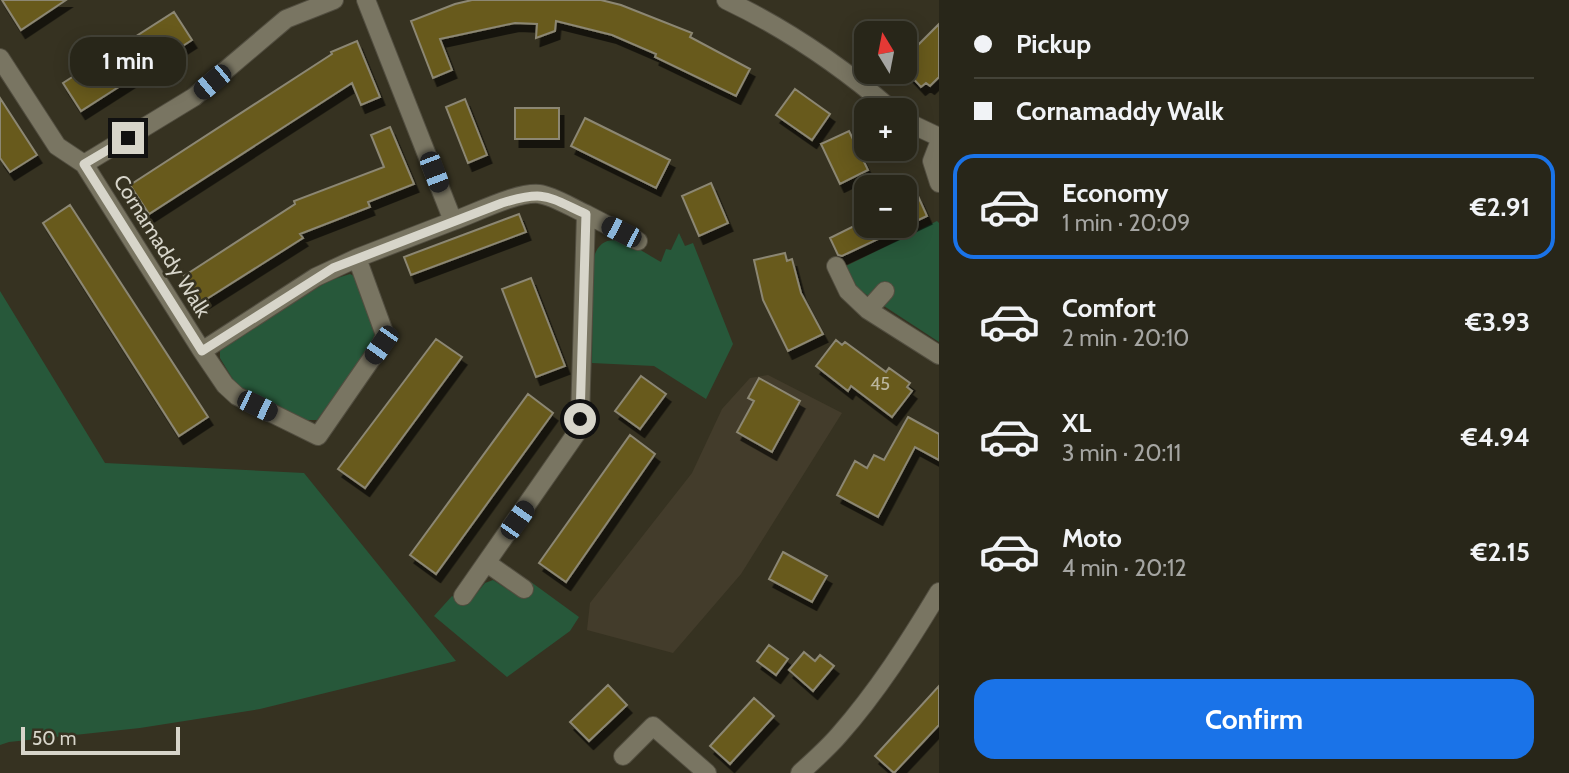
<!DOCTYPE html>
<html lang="en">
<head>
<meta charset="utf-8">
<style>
  body { margin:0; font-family:Cabin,sans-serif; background:#343226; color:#f1f3f6; height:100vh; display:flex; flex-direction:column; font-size:26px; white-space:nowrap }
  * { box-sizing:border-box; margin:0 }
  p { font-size:23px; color:#a5a5a2 }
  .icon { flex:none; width:38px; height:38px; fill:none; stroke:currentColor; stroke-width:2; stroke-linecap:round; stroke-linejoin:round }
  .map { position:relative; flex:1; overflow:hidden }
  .sheet { display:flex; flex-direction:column; background:#282619; width:630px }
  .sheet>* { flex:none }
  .banner { display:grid; align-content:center; height:154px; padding:0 35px; background:#282619 }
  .needle { width:46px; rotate:350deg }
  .controls { position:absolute; left:854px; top:21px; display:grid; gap:14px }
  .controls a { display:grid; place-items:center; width:63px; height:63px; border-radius:14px; background:#282619; box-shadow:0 4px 18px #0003,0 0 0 2px #444338; font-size:35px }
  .scale { position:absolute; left:21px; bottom:18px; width:159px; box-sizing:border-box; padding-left:7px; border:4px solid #d7d5ca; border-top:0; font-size:19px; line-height:24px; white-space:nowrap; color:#d7d5ca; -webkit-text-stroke:5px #363221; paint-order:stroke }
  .end { position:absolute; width:32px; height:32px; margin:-16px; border:9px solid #d7d5ca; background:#111; box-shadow:0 0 0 4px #111 }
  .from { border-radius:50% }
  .bubble { position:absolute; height:49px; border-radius:21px; background:#282619; box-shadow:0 4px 18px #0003,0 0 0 2px #444338; font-size:23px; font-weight:700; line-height:49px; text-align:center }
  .car { position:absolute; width:21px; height:42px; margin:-21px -10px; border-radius:9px; box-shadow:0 0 5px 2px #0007; background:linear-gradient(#222 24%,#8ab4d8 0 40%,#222 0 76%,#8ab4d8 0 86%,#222 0) }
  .banner b { display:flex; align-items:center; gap:24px; height:66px; font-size:26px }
  .banner b+b { border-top:2px solid #444338 }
  .banner i { width:18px; height:18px; background:#f1f3f6 }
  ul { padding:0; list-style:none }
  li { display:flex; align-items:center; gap:21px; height:105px; margin:0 14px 10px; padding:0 21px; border:4px solid transparent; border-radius:21px }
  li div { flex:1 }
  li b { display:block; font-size:26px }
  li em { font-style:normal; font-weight:700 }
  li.active { border-color:#1a73e8 }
  li>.icon { width:63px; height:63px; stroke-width:1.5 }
  .cta { display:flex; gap:14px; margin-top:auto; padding:14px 35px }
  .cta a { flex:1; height:80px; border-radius:21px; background:#1a73e8; color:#fff; font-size:28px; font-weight:700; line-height:80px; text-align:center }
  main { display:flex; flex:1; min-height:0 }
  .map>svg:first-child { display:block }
</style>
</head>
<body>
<main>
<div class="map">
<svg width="939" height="773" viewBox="0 0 939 773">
  <defs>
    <filter id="shadow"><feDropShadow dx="4.5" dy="8" stdDeviation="0" flood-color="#0009"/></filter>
  </defs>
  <rect width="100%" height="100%" fill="#363221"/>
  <path fill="#433c2b" d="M768 375 842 413 741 574 673 653 587 630 590 603 692 473 722 409 750 378Z"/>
  <path fill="#27583a" d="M937 221 939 223V342L858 289 846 266Z
    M679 233 685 246 693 243 733 344 706 399 654 366 592 363 593 260C603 221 639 250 661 262L666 249 671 250Z
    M350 274 354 276 376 329 374 341 317 420H307L237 386 220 358V350L328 281Z
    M0 291 105 463 304 473 456 661 260 709 140 728 9 742 0 745Z
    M493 580 519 597 531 582 579 617 570 631 507 677 434 616 452 596 467 605 485 583Z"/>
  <path fill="#685a1f" stroke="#8c8773" stroke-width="2" filter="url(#shadow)" d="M2 0H66L21 30Z
    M472 0H601L621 5 692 33 690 37 750 69 736 96 655 57 656 54 612 35 556 21 555 31 536 38 537 24 515 23 440 39 452 70 433 78 411 21 455 4Z
    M174 12 192 40 81 111 63 83Z
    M939 24V77L930 86 926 83 921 87 905 70V58Z
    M357 41 380 97 361 105 352 83 149 214 130 185 332 54 331 52Z
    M795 89 830 114 812 140 776 115Z
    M0 98 37 155 10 172 0 158Z
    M465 99 487 155 468 163 446 107Z
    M515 108H559V139H515Z
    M585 118 670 160 656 188 571 146Z
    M390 127 414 184 368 202 370 207 300 234 303 238 202 302 184 276 295 204 294 201 384 167 371 135Z
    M849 131 868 170 840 184 821 144Z
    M711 183 728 223 699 236 682 196Z
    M918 196 927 216 842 256 838 255 830 238 866 220V226H905V202Z
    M70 205 208 417 179 436 43 223Z
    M519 214 526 232 411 275 404 257Z
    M785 253 787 261 792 259 801 293 823 334 788 351 763 300 754 260Z
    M531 278 565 366 536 377 502 289Z
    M436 339 462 357 365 488 338 469Z
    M836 340 842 345 845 342 886 372 889 368 910 383 907 387 912 391 892 417 851 386 848 391 816 366Z
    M641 376 666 394 640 429 615 411Z
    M759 378 800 401 772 452 737 432 754 401 748 398Z
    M528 394 553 413 436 574 410 555Z
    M908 417 939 434V460L915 447 878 517 837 495 855 461 867 468 874 455 884 460Z
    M630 435 655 454 566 582 539 563Z
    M783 552 827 576 812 602 769 579Z
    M769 645 788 659 776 675 757 661Z
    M804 652 815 661 820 655 834 666 813 691 789 670Z
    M608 685 627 705 589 741 570 722Z
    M939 686V725L894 773 875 756Z
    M754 698 774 716 730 764 710 746Z"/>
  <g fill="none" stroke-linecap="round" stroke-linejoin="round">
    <defs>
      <path id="street" d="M366 0 453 221C476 213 516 192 539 194 554 196 572 208 586 214L580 419 578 431 463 596
        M726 0C787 29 841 66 892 110
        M0 58 57 146 84 164
        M905 121 939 137
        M939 143 932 161 939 183
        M586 214 638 241
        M357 258 316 277 202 351 225 385 237 396 318 436 381 345 385 335 357 258 453 221
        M836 266 848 291 868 310 939 355
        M868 310 885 291
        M202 351 84 164 194 97 286 19 334 0
        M487 563 524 589
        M623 756 653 726 707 773
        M800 773C813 761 827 749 839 735 877 692 909 642 939 592"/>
    </defs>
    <use href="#street" stroke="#524e40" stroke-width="20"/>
    <use href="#street" stroke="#797562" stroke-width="18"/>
  </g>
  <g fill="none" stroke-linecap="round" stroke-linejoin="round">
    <path stroke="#d7d5ca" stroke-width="9" d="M128 138 84 164 202 351 333 268 502 203C545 190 546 196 586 214L580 419"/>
  </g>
  <g text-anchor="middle" stroke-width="5" stroke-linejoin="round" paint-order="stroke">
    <g font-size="18" fill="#bbb69f">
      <text x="880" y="390">45</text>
    </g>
    <g font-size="21" fill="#d7d5ca" stroke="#363221">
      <text transform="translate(162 246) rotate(58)" y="7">Cornamaddy Walk</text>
    </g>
  </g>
</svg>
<div class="controls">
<a><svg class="needle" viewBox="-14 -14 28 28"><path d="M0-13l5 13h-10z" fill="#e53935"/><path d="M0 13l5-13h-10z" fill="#a5a5a2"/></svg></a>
<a>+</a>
<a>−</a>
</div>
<div class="scale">50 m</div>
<i class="end from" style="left:580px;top:419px"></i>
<i class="end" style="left:128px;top:138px"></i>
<div class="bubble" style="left:70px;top:37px;width:116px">1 min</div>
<i class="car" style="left:212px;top:82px;rotate:230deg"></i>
<i class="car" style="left:434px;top:172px;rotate:159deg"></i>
<i class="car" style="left:621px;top:232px;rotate:297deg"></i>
<i class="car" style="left:381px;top:345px;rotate:215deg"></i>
<i class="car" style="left:257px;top:406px;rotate:116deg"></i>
<i class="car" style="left:517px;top:520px;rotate:35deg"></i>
</div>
<section class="sheet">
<div class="banner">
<b><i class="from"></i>Pickup</b>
<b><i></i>Cornamaddy Walk</b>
</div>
<ul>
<li class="active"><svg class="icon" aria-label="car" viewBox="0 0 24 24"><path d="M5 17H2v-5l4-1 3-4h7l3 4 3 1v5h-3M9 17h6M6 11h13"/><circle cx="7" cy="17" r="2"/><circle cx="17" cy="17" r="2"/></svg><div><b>Economy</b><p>1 min · 20:09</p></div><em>€2.91</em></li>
<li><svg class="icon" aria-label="car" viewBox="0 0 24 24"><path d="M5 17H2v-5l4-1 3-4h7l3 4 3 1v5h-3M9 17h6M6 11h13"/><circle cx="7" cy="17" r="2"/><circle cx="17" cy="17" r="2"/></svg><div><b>Comfort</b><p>2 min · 20:10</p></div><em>€3.93</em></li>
<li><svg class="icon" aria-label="car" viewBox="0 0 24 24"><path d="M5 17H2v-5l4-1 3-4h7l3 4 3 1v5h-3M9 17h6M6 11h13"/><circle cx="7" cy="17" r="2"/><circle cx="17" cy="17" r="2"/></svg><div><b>XL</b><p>3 min · 20:11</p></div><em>€4.94</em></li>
<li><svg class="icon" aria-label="car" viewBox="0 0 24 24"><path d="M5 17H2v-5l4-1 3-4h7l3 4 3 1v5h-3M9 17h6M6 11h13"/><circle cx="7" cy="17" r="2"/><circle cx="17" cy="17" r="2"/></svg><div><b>Moto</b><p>4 min · 20:12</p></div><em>€2.15</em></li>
</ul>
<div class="cta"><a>Confirm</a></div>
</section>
</main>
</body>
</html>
